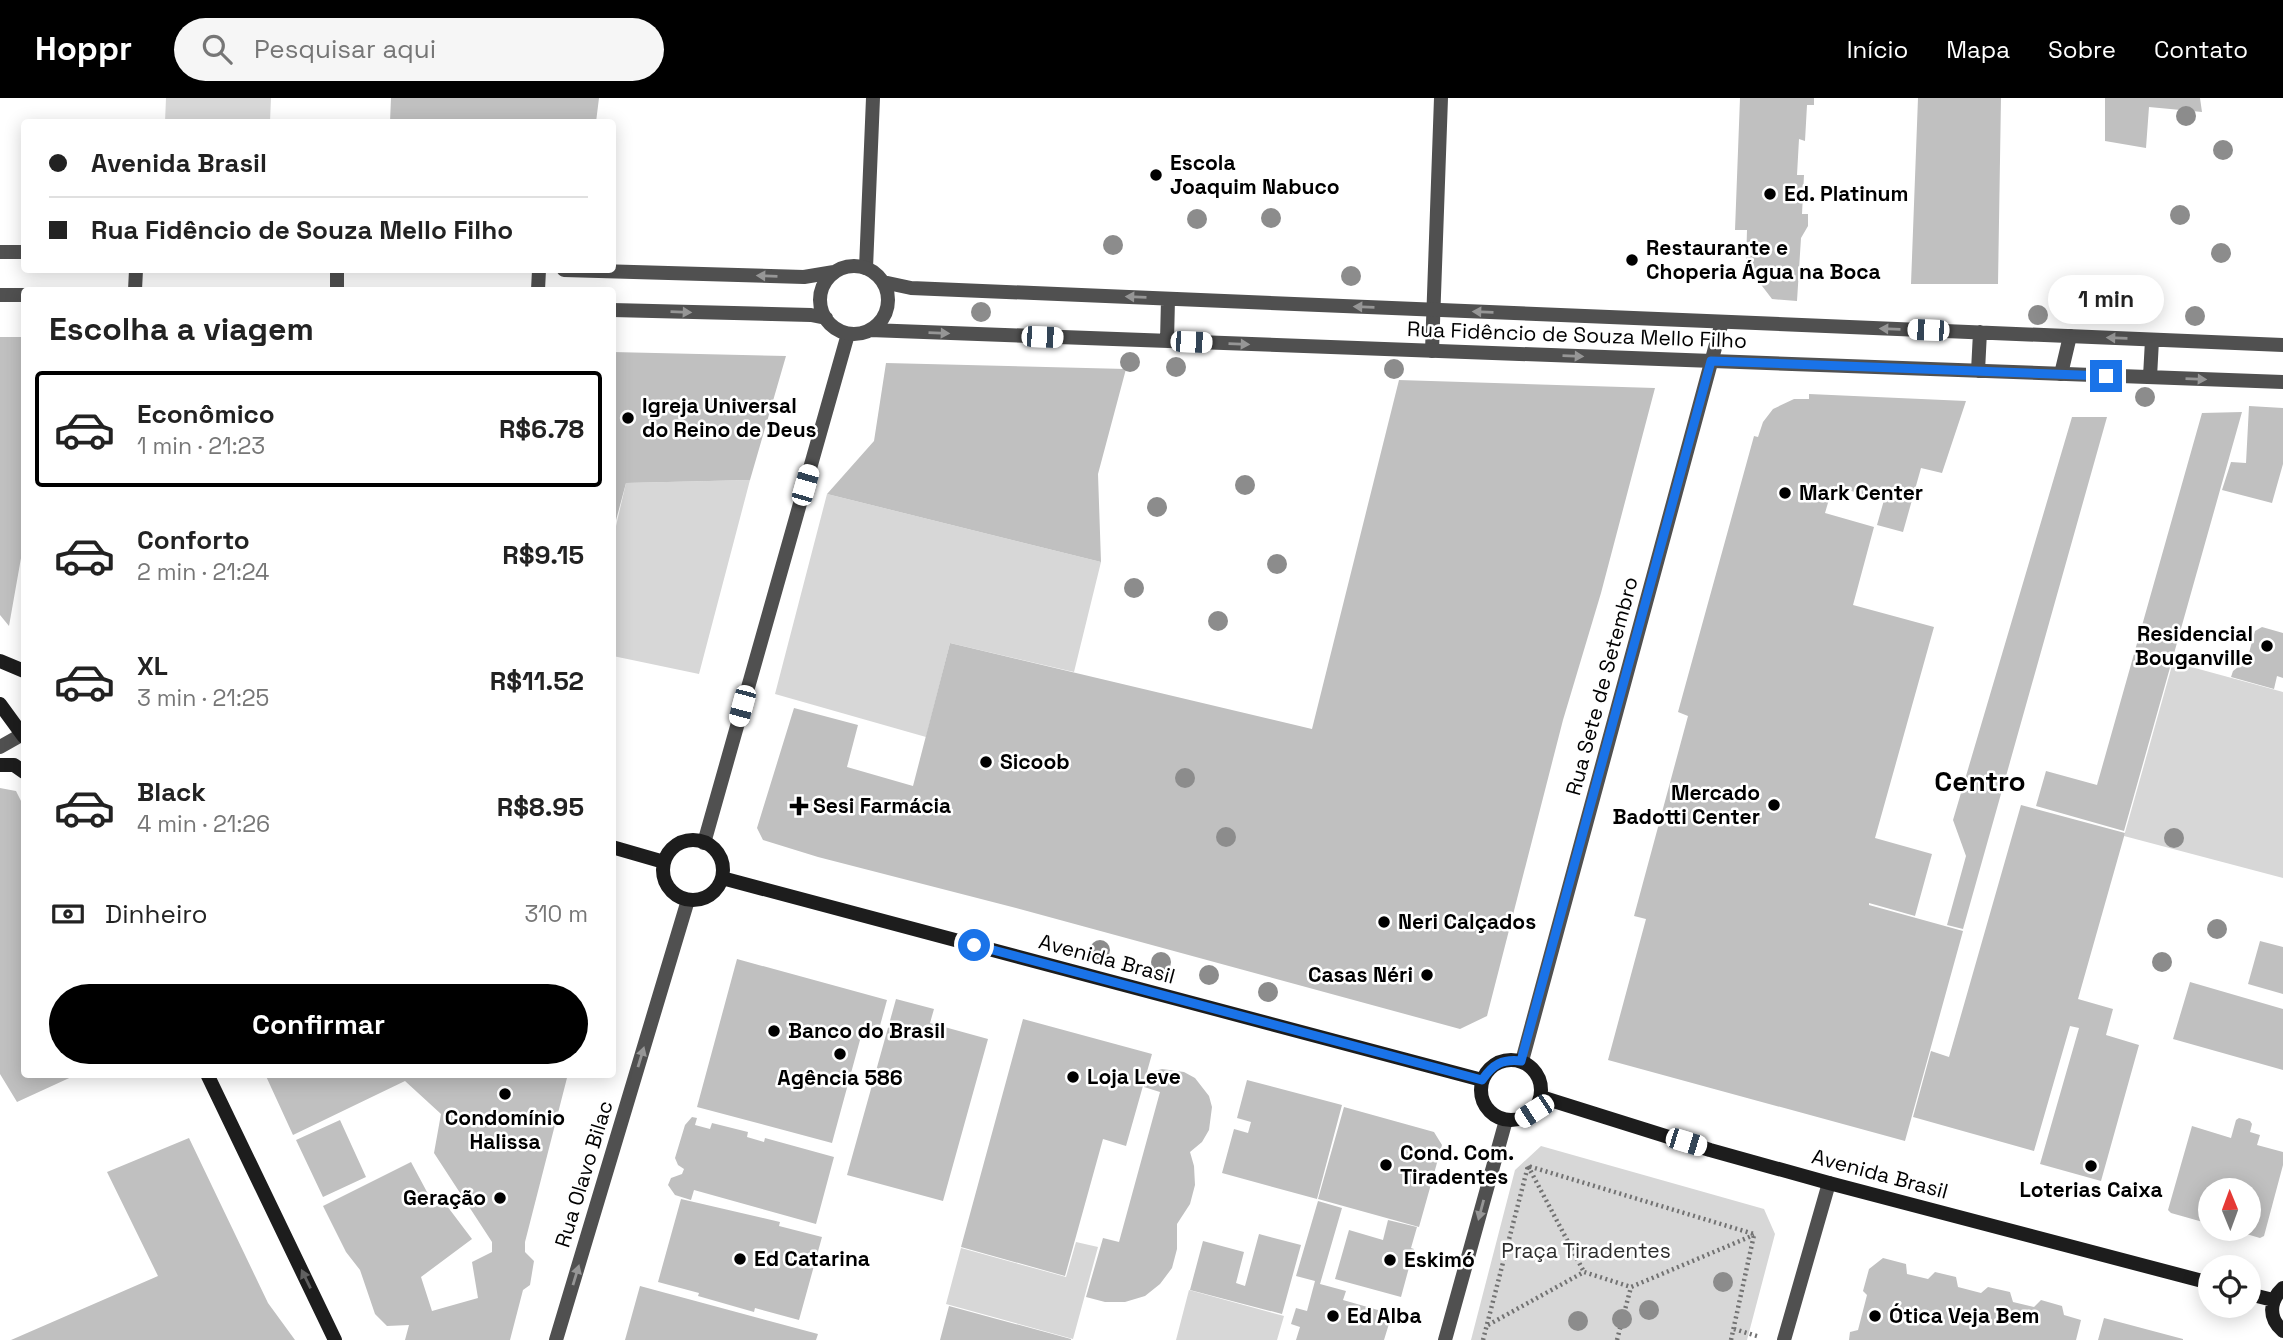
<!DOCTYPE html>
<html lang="pt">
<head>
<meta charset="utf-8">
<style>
  body { margin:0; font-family:"Space Grotesk",sans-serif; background:#f6f6f6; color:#222; height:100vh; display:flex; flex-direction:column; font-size:26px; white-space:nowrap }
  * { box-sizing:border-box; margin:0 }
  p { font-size:23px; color:#767676 }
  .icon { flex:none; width:38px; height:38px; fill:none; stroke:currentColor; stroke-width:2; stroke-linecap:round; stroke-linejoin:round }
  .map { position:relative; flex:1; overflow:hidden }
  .details { position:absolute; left:21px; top:189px; width:595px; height:791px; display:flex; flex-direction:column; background:#fff; border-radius:7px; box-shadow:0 4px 18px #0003 }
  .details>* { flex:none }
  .top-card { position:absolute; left:21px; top:21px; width:595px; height:154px; border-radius:7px; box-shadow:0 4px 18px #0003; display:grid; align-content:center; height:154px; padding:0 28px; background:#fff }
  .needle { width:46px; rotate:359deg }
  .controls { position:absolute; left:2198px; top:1080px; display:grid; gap:14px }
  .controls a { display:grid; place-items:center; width:63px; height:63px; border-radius:50%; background:#fff; box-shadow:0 4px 18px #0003; font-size:35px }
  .end { position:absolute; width:32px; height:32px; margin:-16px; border:9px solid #1a73e8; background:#fff; box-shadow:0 0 0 4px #fff }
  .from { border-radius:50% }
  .bubble { position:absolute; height:49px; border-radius:24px; background:#fff; box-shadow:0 4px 18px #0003; font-size:23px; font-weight:600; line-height:49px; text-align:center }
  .car { position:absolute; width:21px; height:42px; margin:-21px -10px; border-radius:9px; box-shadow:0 0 5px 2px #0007; background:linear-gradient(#fff 24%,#345 0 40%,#fff 0 76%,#345 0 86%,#fff 0) }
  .top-card b { display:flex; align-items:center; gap:24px; height:66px; font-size:26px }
  .top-card b+b { border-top:2px solid #e0e0e0 }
  .top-card i { width:18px; height:18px; background:#222 }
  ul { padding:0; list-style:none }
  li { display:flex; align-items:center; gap:21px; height:116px; margin:0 14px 10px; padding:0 14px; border:4px solid transparent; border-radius:7px }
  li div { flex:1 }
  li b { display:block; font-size:26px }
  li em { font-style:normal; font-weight:600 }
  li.on { border-color:#000 }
  li>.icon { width:63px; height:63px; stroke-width:1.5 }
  h2 { padding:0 28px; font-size:32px; line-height:84px }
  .pay { display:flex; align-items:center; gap:18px; height:77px; padding:0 28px; font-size:26px }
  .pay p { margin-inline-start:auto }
  .primary-button { display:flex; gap:14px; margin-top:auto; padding:14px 28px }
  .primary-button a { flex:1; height:80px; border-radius:42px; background:#000; color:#fff; font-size:28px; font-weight:600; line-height:80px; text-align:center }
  header { display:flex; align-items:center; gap:42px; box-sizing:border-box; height:98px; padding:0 35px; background:#000; color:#fff }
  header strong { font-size:33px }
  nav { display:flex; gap:38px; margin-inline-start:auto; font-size:24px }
  .search { width:490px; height:63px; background:#f6f6f6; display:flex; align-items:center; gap:18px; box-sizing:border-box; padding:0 24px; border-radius:38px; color:#767676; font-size:26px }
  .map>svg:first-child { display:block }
</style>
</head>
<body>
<header>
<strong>Hoppr</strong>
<div class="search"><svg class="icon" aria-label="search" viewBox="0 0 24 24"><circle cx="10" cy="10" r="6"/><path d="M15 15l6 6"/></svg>Pesquisar aqui</div>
<nav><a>Início</a><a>Mapa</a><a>Sobre</a><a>Contato</a></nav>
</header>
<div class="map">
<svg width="2283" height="1242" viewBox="0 0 2283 1242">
  <rect width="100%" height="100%" fill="#fff"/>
  <path fill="#d7d7d7" d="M166 0H271L270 24H165Z
    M750 382 699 576 613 558V441L626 385Z
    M827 396 1101 464 1074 574 950 545 926 639 775 596Z
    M2173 564 2283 594V780L2124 738Z
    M1541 1048 1764 1111 1775 1136 1747 1242H1471L1515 1072Z
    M1076 1144 1098 1149 1073 1241 946 1206 961 1150 1066 1179Z
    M1189 1192 1284 1218 1277 1242H1176Z"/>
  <path fill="#c0c0c0" d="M391 0H599L596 24H390Z
    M1740 0H1814V7H1807L1805 43 1799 41 1797 77H1804L1802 116H1808V128L1801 140 1797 203 1772 201 1746 167 1747 132H1735Z
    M1918 0H2001L1998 186H1911Z
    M2105 0H2200L2202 14 2149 9 2146 50 2105 43Z
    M0 239H24V443L9 528 0 517Z
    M612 254 786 258 750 382 626 385 612 437Z
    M886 265 1126 271 1098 376 1101 464 827 396 874 343Z
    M1399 282 1655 290 1601 495 1563 622 1487 918 1460 931 1016 810 818 759 763 742 757 730 794 610 858 627 847 669 913 688 950 545 1312 631Z
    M1809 296 1966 303 1942 375 1921 370 1903 434 1877 427 1884 402 1833 388 1825 415 1874 429 1853 507 1934 529 1875 740 1932 756 1915 818 1869 805V807L1963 833 1905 1043 1608 962 1646 821 1634 818 1688 618 1678 614 1754 338 1758 339 1763 324 1773 311 1794 301H1809Z
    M2249 308 2283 310V366L2272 405 2222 392 2231 364 2246 365Z
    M2242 314 2124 733 2036 708 2046 673 2097 687 2202 315Z
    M2072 319H2107L1963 831 1947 827 1966 758 1953 722Z
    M2262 529 2283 535V580L2277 578 2274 591 2231 579 2233 573 2247 562 2255 533Z
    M0 690 16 693 24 709V976H78L17 1004 0 976Z
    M2021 707 2125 735 2078 901 2113 911 2106 937 2139 947 2101 1083 2040 1066 2079 930 2070 928 2034 1053 1913 1019 1931 953 1949 959Z
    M2260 843 2283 849V896L2248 886Z
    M737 861 887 902 878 935 863 931 832 1045 697 1009Z
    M2190 884 2283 911V972L2173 941Z
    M896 901 934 911 930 925 988 941 943 1103 847 1077Z
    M1023 921 1152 956 1126 1048 1103 1041 1065 1178 961 1149Z
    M1162 971 1184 974 1195 980 1209 998 1212 1009 1209 1032 1202 1044 1190 1054 1194 1068 1195 1087 1190 1106 1177 1126V1151L1172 1170 1160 1186 1145 1198 1125 1204H1105L1086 1199 1103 1140 1119 1144 1160 994 1144 989 1148 975Z
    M265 976H568L525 1144V1154L534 1163 530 1187 523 1192 510 1242H405L409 1227 387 1228 375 1216 360 1172 346 1154 323 1108 411 1064 435 1109 444 1104 472 1141 421 1179 432 1213 478 1200 472 1164 492 1154V1144L434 1055 441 1016 405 983 293 1037Z
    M1247 982 1342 1007 1317 1101 1222 1075 1234 1031 1248 1035 1251 1024 1237 1020Z
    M1344 1009 1434 1034 1442 1047 1419 1129 1318 1101Z
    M692 1019 697 1020 695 1027 710 1031 712 1025 748 1034 747 1039 764 1044 765 1040 834 1059 816 1126 694 1092 691 1102 675 1097 668 1087 671 1080 682 1076 684 1071 678 1067 675 1060 685 1027Z
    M2239 1020 2250 1023 2252 1026 2250 1034 2260 1037 2257 1047 2283 1054V1067L2264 1138 2260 1140 2229 1131 2249 1130V1092H2210V1126L2171 1115 2168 1112 2192 1028 2231 1040 2236 1022Z
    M340 1022 366 1079 323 1099 296 1042Z
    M189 1040 268 1205 295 1242H11L158 1178 107 1074Z
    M681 1101 780 1124 779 1128 822 1139 799 1222 755 1210 754 1214 698 1198 699 1195 658 1184Z
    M1318 1103 1342 1110 1320 1186 1346 1193 1343 1202 1392 1216 1384 1242H1296L1300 1229 1291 1226 1296 1210 1307 1213 1315 1183 1296 1178Z
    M1388 1122 1417 1129 1411 1150 1414 1151 1401 1199 1335 1181 1349 1132 1383 1142Z
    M1259 1136 1301 1147 1282 1216 1190 1192 1203 1143 1244 1154 1236 1185 1245 1188Z
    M1883 1160 1906 1166 1907 1176 1928 1181 1935 1174 1956 1179 1958 1189 1981 1195 1988 1189 2010 1194 2013 1204 2034 1209 2041 1202 2062 1208 2064 1217 2081 1222 2076 1242H1849L1850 1234 1858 1232 1867 1197 1863 1193 1869 1171Z
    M640 1188 818 1236 816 1242H625Z
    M949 1208 1071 1241V1242H940Z
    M2104 1220 2183 1241V1242H2098Z"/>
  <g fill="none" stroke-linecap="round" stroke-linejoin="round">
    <path stroke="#727272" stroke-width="4.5" stroke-dasharray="2 3.5" stroke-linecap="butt" d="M1528 1068 1584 1174
      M1488 1227 1584 1174 1631 1189 1754 1137
      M1734 1231 1760 1239
      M1483 1242 1528 1068 1754 1136
      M1617 1242 1631 1189
      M1731 1242 1754 1137"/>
    <path stroke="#505050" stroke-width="14" d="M2061 276 2070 238"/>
    <path stroke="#505050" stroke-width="14" d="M866 170 873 0
      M1432 253 1441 0
      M0 649 23 636
      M704 745 848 236
      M1522 963 1722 224
      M556 1242 688 802
      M1445 1242 1506 1022"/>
    <path stroke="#505050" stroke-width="14" d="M0 154H24
      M820 202a34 34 0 1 1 68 0a34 34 0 1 1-68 0Z
      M564 172 804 179 834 174
      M883 184 911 190 2283 247
      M135 192 136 172
      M337 192V172
      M538 192 539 172
      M0 197H24
      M612 212 811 217 826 220
      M870 232 2283 284
      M1167 243 1168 201
      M1978 273 1980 234
      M2150 279 2152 242
      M1784 1242 1829 1085"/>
    <path stroke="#1d1d1d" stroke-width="14" d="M0 563 24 573
      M0 606 24 639
      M0 667H14L24 674
      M663 772a30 30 0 1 1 60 0a30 30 0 1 1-60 0Z
      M612 749 664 764
      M722 780 1482 982
      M1481 992a30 30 0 1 1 60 0a30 30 0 1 1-60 0Z
      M207 976 335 1242
      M1541 999 1710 1052 1829 1085 2210 1185
      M2283 1190C2269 1203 2268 1220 2283 1233
      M2249 1196 2273 1202"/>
  </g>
  <g fill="#8c8c8c">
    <circle cx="2186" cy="18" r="10"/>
    <circle cx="2223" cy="52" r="10"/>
    <circle cx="2180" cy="117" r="10"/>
    <circle cx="1271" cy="120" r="10"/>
    <circle cx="1197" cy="121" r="10"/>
    <circle cx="1113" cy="147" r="10"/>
    <circle cx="2221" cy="155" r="10"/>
    <circle cx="1351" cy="178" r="10"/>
    <circle cx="981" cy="214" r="10"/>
    <circle cx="2093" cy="214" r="10"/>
    <circle cx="2038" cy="217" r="10"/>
    <circle cx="2195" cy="218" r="10"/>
    <circle cx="1130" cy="264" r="10"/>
    <circle cx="1176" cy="269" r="10"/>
    <circle cx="1394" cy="271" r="10"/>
    <circle cx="2145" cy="299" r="10"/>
    <circle cx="1245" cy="387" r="10"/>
    <circle cx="1157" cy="409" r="10"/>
    <circle cx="1277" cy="466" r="10"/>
    <circle cx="1134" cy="490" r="10"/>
    <circle cx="1218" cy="523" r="10"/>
    <circle cx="1185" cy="680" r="10"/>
    <circle cx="1226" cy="739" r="10"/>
    <circle cx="2174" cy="740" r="10"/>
    <circle cx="2217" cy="831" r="10"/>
    <circle cx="1100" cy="852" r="10"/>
    <circle cx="1161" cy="864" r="10"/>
    <circle cx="2162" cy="864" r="10"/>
    <circle cx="1209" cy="877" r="10"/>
    <circle cx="1268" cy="894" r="10"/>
    <circle cx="1723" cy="1184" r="10"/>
    <circle cx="1649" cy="1212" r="10"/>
    <circle cx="1622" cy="1221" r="10"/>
    <circle cx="1578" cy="1223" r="10"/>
  </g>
  <defs><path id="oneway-solid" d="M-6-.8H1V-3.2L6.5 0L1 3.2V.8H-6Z" transform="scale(1.75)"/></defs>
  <g fill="#969696">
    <use href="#oneway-solid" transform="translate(767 178) rotate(-178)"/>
    <use href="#oneway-solid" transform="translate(1136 199) rotate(-178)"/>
    <use href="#oneway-solid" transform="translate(1364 209) rotate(-178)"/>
    <use href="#oneway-solid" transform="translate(681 214) rotate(2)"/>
    <use href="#oneway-solid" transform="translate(1483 214) rotate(-178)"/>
    <use href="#oneway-solid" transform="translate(1890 231) rotate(-178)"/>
    <use href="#oneway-solid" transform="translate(939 235) rotate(2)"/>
    <use href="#oneway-solid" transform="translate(2117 240) rotate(-178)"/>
    <use href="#oneway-solid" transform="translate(1239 246) rotate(2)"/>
    <use href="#oneway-solid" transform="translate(1573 258) rotate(2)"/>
    <use href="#oneway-solid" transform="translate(2196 281) rotate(2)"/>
    <use href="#oneway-solid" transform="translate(641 959) rotate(-73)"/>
    <use href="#oneway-solid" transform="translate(1481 1112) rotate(105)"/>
    <use href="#oneway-solid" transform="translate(576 1177) rotate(-73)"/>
  </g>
  <use fill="#616161" href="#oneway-solid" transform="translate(306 1181) rotate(-116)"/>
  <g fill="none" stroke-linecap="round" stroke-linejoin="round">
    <path stroke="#1a73e8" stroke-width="9" d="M974 847 1482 982C1493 966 1502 961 1521 963L1711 263 2106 278"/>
  </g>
  <g fill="#000" stroke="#fff" stroke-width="2.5">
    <circle cx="1156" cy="77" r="7"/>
    <circle cx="1770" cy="96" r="7"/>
    <circle cx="1632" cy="162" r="7"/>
    <circle cx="628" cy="320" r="7"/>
    <circle cx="1785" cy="395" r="7"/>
    <circle cx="2267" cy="548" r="7"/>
    <circle cx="986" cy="664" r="7"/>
    <circle cx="1774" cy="707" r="7"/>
    <path d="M795.5 697.5h7v7h7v7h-7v7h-7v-7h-7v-7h7z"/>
    <circle cx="1384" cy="824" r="7"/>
    <circle cx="1427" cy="877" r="7"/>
    <circle cx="774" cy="933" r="7"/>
    <circle cx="840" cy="956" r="7"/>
    <circle cx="1073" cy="979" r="7"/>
    <circle cx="505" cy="996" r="7"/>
    <circle cx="1386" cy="1067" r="7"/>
    <circle cx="2091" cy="1068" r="7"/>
    <circle cx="500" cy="1100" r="7"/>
    <circle cx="740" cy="1161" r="7"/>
    <circle cx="1390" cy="1162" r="7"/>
    <circle cx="1333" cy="1218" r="7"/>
    <circle cx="1875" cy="1218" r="7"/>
  </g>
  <g text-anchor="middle" stroke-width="5" stroke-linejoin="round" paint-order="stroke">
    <g font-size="21" font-weight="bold" fill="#000" stroke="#fff" text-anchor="start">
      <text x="1170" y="72">Escola<tspan x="1170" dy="24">Joaquim Nabuco</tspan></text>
      <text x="1784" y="103">Ed. Platinum</text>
      <text x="1646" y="157">Restaurante e<tspan x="1646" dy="24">Choperia Água na Boca</tspan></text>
      <text x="642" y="315">Igreja Universal<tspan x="642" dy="24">do Reino de Deus</tspan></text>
      <text x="1799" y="402">Mark Center</text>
      <text x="2253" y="543" text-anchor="end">Residencial<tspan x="2253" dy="24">Bouganville</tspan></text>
      <text x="1000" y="671">Sicoob</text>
      <text x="1760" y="702" text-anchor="end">Mercado<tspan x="1760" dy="24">Badotti Center</tspan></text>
      <text x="813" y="715">Sesi Farmácia</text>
      <text x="1398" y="831">Neri Calçados</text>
      <text x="1413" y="884" text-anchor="end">Casas Néri</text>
      <text x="788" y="940">Banco do Brasil</text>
      <text x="1087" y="986">Loja Leve</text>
      <text x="840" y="987" text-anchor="middle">Agência 586</text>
      <text x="505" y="1027" text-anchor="middle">Condomínio<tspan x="505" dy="24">Halissa</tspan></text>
      <text x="1400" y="1062">Cond. Com.<tspan x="1400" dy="24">Tiradentes</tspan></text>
      <text x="2091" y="1099" text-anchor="middle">Loterias Caixa</text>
      <text x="486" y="1107" text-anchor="end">Geração</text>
      <text x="754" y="1168">Ed Catarina</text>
      <text x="1404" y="1169">Eskimó</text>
      <text x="1347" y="1225">Ed Alba</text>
      <text x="1889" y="1225">Ótica Veja Bem</text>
    </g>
    <g font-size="21" fill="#000" stroke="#fff">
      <text transform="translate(1577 237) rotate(2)" y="7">Rua Fidêncio de Souza Mello Filho</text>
      <text transform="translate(1602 588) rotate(-75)" y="7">Rua Sete de Setembro</text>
      <text transform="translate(1107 861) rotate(15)" y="7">Avenida Brasil</text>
      <text transform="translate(584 1076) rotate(-73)" y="7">Rua Olavo Bilac</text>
      <text transform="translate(1880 1076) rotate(15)" y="7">Avenida Brasil</text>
    </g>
    <g font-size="21" fill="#2e2e2e" stroke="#fff">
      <text x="1586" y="1160">Praça Tiradentes</text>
    </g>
    <g font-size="28" font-weight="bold" fill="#000" stroke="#fff">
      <text x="1980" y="693">Centro</text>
    </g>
  </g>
</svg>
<div class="controls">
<a><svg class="needle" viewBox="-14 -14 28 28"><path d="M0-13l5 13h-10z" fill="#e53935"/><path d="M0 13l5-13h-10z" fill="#767676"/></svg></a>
<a><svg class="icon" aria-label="locate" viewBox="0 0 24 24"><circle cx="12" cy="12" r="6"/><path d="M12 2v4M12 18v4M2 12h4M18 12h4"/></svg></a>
</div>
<i class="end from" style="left:974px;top:847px"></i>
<i class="end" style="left:2106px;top:278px"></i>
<div class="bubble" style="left:2048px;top:177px;width:116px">1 min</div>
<i class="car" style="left:1928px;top:232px;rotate:272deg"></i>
<i class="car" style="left:1042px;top:239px;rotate:92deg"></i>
<i class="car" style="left:1191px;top:244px;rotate:92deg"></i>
<i class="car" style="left:805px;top:387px;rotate:16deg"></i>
<i class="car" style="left:742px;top:608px;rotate:195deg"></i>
<i class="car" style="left:1534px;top:1013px;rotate:237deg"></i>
<i class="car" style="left:1686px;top:1044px;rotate:107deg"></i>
<div class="top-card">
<b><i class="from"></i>Avenida Brasil</b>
<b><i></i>Rua Fidêncio de Souza Mello Filho</b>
</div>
<section class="details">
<h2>Escolha a viagem</h2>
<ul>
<li class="on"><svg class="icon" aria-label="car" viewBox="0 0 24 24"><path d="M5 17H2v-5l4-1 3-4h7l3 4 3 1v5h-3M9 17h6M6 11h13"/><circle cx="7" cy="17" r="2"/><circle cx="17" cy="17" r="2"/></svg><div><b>Econômico</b><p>1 min · 21:23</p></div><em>R$6.78</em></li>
<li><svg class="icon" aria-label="car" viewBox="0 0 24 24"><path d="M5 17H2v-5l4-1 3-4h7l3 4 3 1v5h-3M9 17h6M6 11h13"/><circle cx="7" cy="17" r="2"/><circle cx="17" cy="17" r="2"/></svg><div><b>Conforto</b><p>2 min · 21:24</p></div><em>R$9.15</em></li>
<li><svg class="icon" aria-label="car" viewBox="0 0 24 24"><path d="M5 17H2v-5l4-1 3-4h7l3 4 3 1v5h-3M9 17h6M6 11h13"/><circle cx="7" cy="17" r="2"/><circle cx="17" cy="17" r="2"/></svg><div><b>XL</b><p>3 min · 21:25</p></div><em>R$11.52</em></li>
<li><svg class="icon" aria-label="car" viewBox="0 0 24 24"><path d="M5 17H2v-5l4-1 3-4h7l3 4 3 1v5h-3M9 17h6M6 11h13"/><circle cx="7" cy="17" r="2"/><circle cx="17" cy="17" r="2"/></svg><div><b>Black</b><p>4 min · 21:26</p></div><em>R$8.95</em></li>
</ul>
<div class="pay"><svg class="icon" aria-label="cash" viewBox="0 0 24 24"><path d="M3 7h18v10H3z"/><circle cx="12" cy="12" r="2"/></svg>Dinheiro<p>310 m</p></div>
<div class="primary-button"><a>Confirmar</a></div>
</section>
</div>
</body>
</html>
